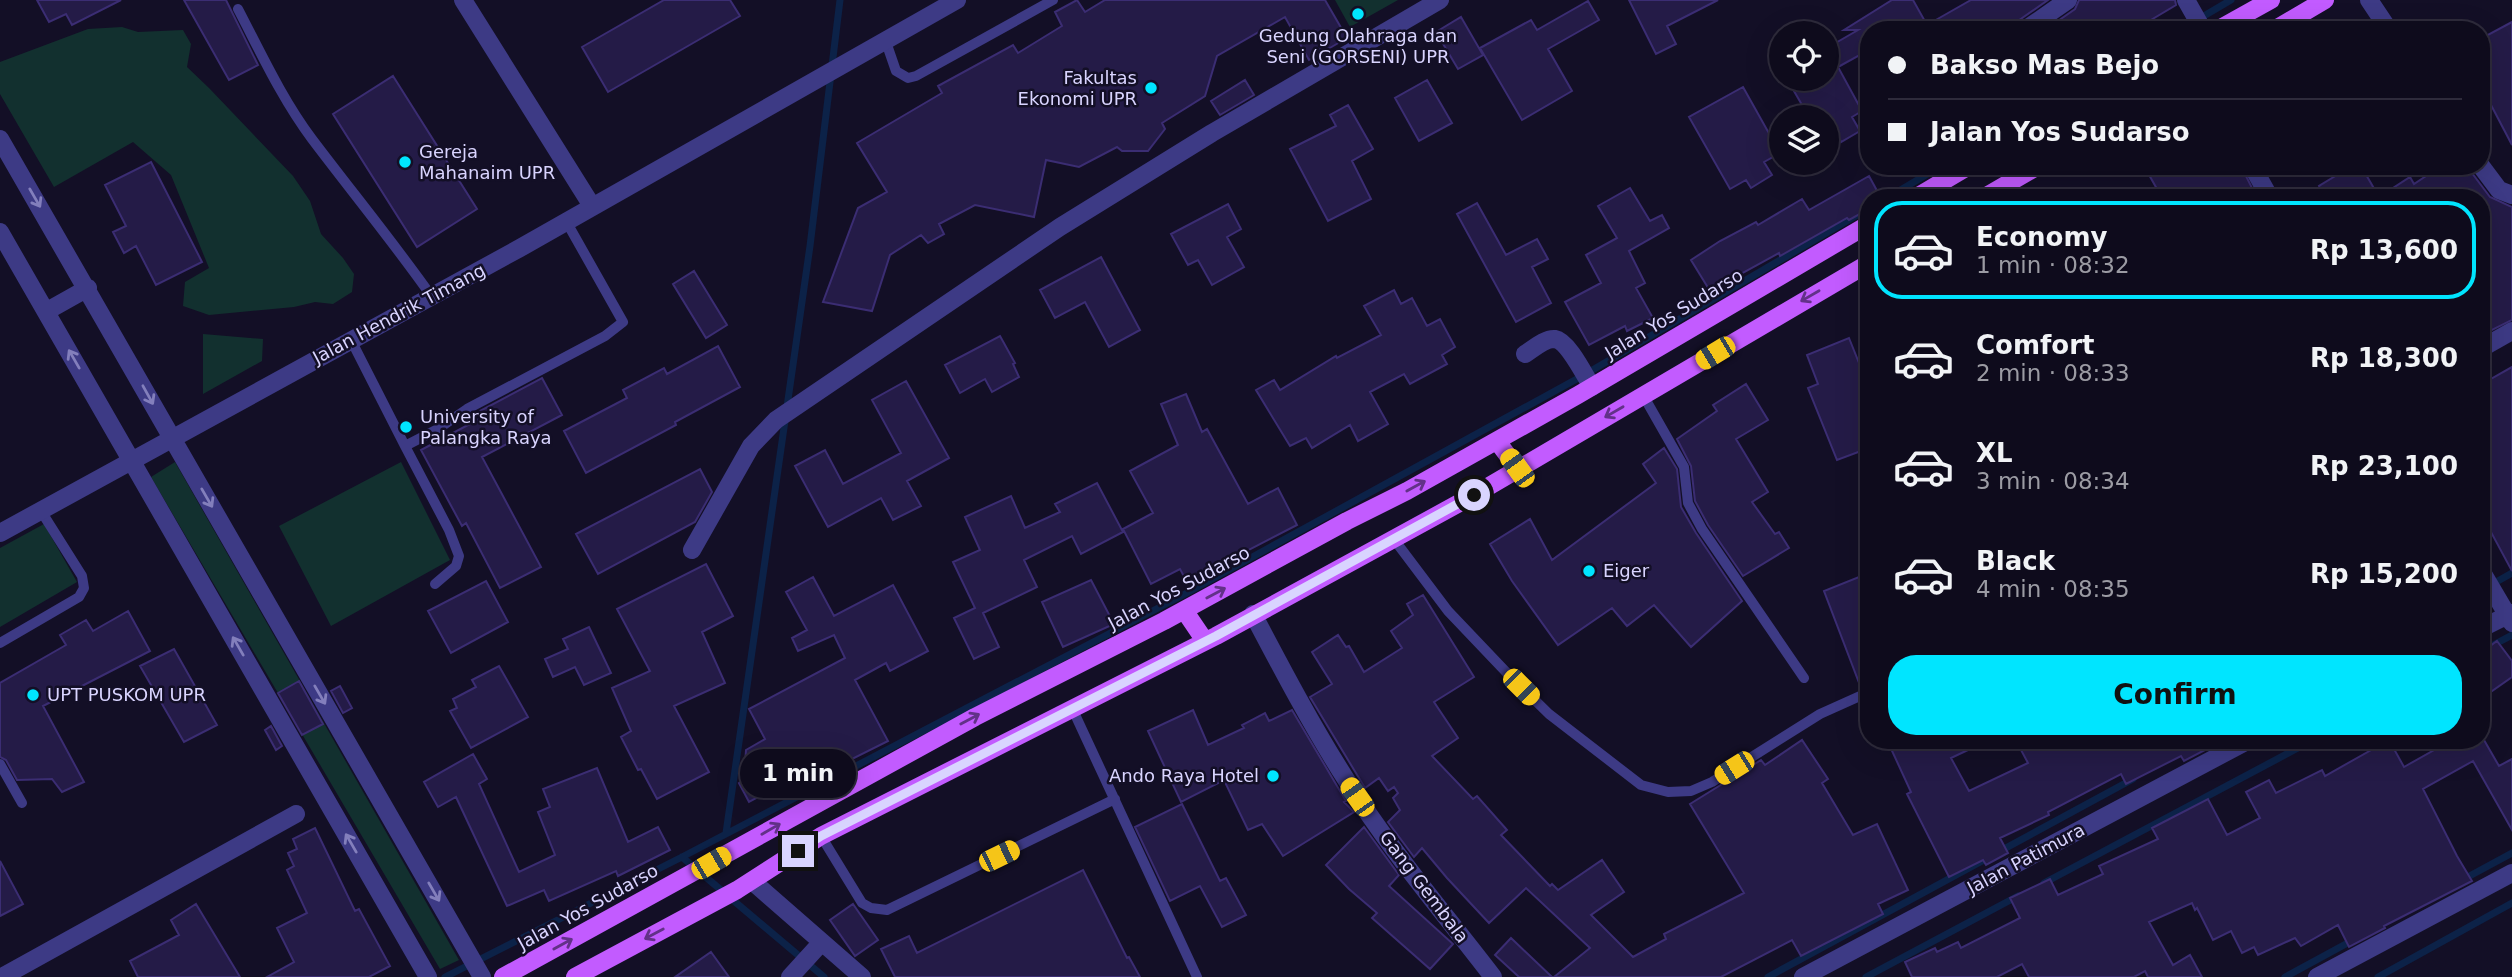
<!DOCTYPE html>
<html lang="en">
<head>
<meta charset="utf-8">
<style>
  body { margin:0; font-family:"DejaVu Sans",sans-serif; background:#1c1929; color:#f1f3f6; height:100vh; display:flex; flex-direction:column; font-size:26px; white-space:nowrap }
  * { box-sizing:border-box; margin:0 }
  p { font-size:23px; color:#9b9ba3 }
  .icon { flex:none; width:38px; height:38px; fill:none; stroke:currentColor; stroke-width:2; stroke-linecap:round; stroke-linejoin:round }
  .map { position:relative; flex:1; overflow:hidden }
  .panel { position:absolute; left:1860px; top:189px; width:630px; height:560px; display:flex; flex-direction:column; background:#0e0b1c; border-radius:28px; box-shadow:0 7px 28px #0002,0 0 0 2px #2e2b3b }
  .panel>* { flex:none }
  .banner { position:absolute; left:1860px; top:21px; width:630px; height:154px; border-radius:28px; box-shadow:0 7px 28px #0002,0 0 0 2px #2e2b3b; display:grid; align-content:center; height:154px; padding:0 28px; background:#0e0b1c }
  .buttons { position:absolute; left:1769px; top:21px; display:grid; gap:14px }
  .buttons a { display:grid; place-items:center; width:70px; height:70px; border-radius:50%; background:#0e0b1c; box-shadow:0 7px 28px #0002,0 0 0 2px #2e2b3b; font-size:35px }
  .end { position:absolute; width:32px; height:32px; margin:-16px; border:9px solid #d9d4ff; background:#111; box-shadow:0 0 0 4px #111 }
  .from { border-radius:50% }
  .bubble { position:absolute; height:49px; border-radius:24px; background:#0e0b1c; box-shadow:0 7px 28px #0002,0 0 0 2px #2e2b3b; font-size:23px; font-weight:700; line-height:49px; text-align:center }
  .car { position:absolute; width:21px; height:42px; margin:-21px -10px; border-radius:9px; box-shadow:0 0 5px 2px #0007; background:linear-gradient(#f5c518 24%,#345 0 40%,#f5c518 0 76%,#345 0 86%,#f5c518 0) }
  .banner b { display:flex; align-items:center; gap:24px; height:66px; font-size:26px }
  .banner b+b { border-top:2px solid #2e2b3b }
  .banner i { width:18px; height:18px; background:#f1f3f6 }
  ul { padding:12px 0 0; list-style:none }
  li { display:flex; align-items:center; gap:21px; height:98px; margin:0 14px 10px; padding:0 14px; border:4px solid transparent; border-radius:28px }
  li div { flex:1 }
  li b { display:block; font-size:26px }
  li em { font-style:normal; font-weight:700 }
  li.current { border-color:#00e5ff }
  li>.icon { width:63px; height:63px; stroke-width:1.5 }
  .primary-button { display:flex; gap:14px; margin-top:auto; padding:14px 28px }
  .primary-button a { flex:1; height:80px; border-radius:28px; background:#00e5ff; color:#111; font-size:28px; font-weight:700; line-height:80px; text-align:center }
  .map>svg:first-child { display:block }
</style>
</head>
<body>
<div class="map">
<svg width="2512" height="977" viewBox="0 0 2512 977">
  <rect width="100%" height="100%" fill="#130f26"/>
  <path fill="#12302f" d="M1335 0H1398L1350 27Z
    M122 27 138 32 183 30 191 44 187 67 209 88 293 176 310 201 321 234 343 258 354 274 352 292 333 304 315 302 294 307 209 315 183 306 185 282 209 268 171 175 133 142 54 187 0 94V62L88 29Z
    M203 334 263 339 262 361 203 394Z
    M175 462 459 960 440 969 151 477Z
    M401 462 450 560 331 626 279 526Z
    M44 524 77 582 0 627V548Z"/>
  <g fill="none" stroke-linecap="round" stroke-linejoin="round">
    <path stroke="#0c2248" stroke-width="7" d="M2180 30 2231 0
      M1887 198 1941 166
      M2482 590 2512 573
      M2482 651 2512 635
      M726 833 810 246 840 0
      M682 857 824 977
      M2464 879 2512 853
      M2044 883 2313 740
      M445 977 682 857 1185 594 1584 375 1869 208
      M1768 977 2133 779
      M1866 977 2018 896
      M2285 977 2355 939
      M2378 977 2512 903"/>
  </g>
  <path fill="#241b47" stroke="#3b2d73" stroke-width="2" d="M37 0H121L72 25 66 14 49 22Z
    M184 0H226L258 65 229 80Z
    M664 0H730L740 16 608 92 582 47Z
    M1077 0 1085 12 1105 0H1325L1347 38 1309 60 1285 17 1217 56 1205 96 1162 123 1165 129 1148 151H1122L1117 147 1079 167 1046 160 1034 217 975 205 939 224 944 234 928 243 921 235 890 255 872 311 823 302 858 208 887 192 857 143 942 93 938 86 1013 45 1018 53 1062 26 1055 12Z
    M1629 0H1718L1667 26 1676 44 1656 54Z
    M1892 0H1913L1927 25 1971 0H2048L2018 21 2014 30H1869V50L1838 67 1862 111 1852 117 1860 131 1841 142 1833 127 1827 131V117H1809L1787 79H1827V48L1858 30H1844Z
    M2079 0H2175L2176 5 2134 30H2045L2075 9Z
    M1588 1 1599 20 1548 49 1572 91 1522 120 1480 48 1531 20 1537 30Z
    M1461 17 1483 55 1458 69 1436 32Z
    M2512 22V145L2491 105 2488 107 2482 95V38Z
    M393 76 477 209 417 247 333 114Z
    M1245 80 1254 95 1220 115 1211 101Z
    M1427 80 1452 123 1419 141 1395 98Z
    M1743 87 1780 153 1764 162 1772 175 1751 188 1746 180 1730 189 1689 117Z
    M1348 105 1373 149 1352 161 1371 199 1328 221 1290 149 1336 126 1330 115Z
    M151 162 202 262 156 285 136 246 124 253 113 232 126 226 105 185Z
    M2144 166H2241L2257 198H2176L2171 190 2161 196Z
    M2352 166H2361L2379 197 2410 177 2414 184 2441 166H2470L2472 173 2490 197 2512 207V320L2482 335V198H2325L2319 186Z
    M1869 176 1881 198H1869V209L1849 220 1847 218 1780 256 1779 253 1710 291 1691 260 1720 241 1756 222 1758 225 1802 199 1809 210Z
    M1630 188 1650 221 1662 215 1669 228 1629 251 1645 283 1636 288 1653 318 1627 331 1625 326 1589 345 1565 302 1601 283 1586 255 1617 238 1598 206Z
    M1477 203 1506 255 1537 239 1548 259 1532 267 1551 303 1516 322 1457 214Z
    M1228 204 1241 229 1227 237 1244 267 1212 285 1198 260 1188 265 1171 234Z
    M1101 257 1140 330 1109 347 1085 302 1055 318 1040 290Z
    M694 271 727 325 706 338 673 284Z
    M1394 290 1401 304 1412 298 1427 326 1440 319 1455 347 1442 355 1447 364 1410 384 1404 374 1370 392 1388 424 1358 441 1350 425 1312 448 1306 438 1290 446 1256 390 1274 380 1280 390 1336 356 1337 358 1381 335 1364 306Z
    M1000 336 1015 363 1013 364 1019 377 992 392 985 379 960 393 945 365Z
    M1849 338 1869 388V448L1837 460 1808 388 1818 384 1807 355Z
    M718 346 740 387 675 422 676 425 586 473 564 431 627 398 623 390 664 368 667 374Z
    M2512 367V571L2491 532 2482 537V384Z
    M542 378 562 415 482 457 541 567 500 588 466 523 462 526 421 450 483 417 480 411Z
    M906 381 949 458 907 481 921 506 893 520 881 498 828 527 795 466 825 450 843 484 901 453 872 400Z
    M1746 384 1768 420 1736 439 1768 492 1752 502 1775 534 1779 532 1789 548 1743 576 1708 525 1695 501 1691 466 1677 439 1717 411 1713 405Z
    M1186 394 1202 432 1207 429 1248 504 1278 488 1297 525 1187 582 1180 569 1151 584 1123 529 1153 513 1130 471 1178 445 1161 404Z
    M1664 448 1677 469 1681 507 1696 533 1742 601 1691 647 1654 605 1627 626 1612 608 1558 645 1512 581 1490 544 1530 519 1552 560 1656 483 1643 464Z
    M700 469 712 492 695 522 598 574 576 534Z
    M1097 483 1123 532 1081 554 1072 536 1024 560 1037 587 983 613 999 647 974 659 954 618 975 608 953 562 980 550 965 517 1011 496 1025 528 1060 512 1055 504Z
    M706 564 733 616 702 632 725 683 674 706 709 772 657 799 641 769 638 770 621 737 631 731 612 688 650 671 617 609Z
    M1869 573V685L1861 688 1824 591Z
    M813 577 834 616 893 585 928 651 890 671 886 663 855 680 888 741 808 781 803 773 749 802 739 783 744 780 746 750 765 739 749 709 845 658 834 635 798 651 792 638 807 630 786 592Z
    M1091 580 1114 624 1063 647 1042 602Z
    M486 581 508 622 451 653 428 611Z
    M1423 595 1474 677 1434 702 1458 738 1432 756 1473 799 1477 796 1507 830 1501 835 1550 886 1552 884 1558 890 1602 860 1624 892 1591 915 1633 957 1666 939 1664 934 1744 893 1690 804 1761 760 1765 765 1802 740 1828 779 1822 783 1853 835 1877 824 1908 890 1878 904 1883 914 1801 956 1792 940 1721 977H1554L1590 948 1526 888 1489 923 1447 878 1422 848 1414 857 1388 822 1400 810 1393 798 1398 793 1394 787 1388 791 1379 778 1365 788 1310 697 1332 684 1312 652 1338 635 1346 647 1349 646 1364 672 1402 648 1391 631 1413 615 1407 604Z
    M128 611 150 651 43 706 84 782 62 792 52 779 17 780 6 760 0 757V683L66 645 60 635 86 620 93 631Z
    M589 627 611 673 584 685 575 667 553 677 545 659 568 649 563 639Z
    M2497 641 2512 661V677L2482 698V652Z
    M174 649 217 725 184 742 140 666Z
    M499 666 528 717 471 748 450 711 457 708 453 699 476 687 472 680Z
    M299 681 323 724 302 735 278 693Z
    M340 686 352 708 343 713 331 691Z
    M1193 710 1208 745 1244 728 1242 725 1265 713 1269 721 1292 710 1346 801 1344 802 1354 812 1283 856 1262 824 1248 830 1224 780 1181 802 1148 731Z
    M271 726 282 746 276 750 265 730Z
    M1887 740H1989L1951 758 1969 791 2028 763 2021 750 2039 740H2224L2184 761 2181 756 2126 784 2121 774 2048 812 2049 815 2000 838 2008 853 1986 865 1983 860 1949 877 1907 794 1911 792Z
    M2389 740 2404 767 2452 740H2484L2499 766 2512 759V830L2473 761 2423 789 2457 856 2472 881 2384 926 2385 928 2349 947 2338 925 2301 946 2295 938 2258 955 2254 947 2242 953 2231 931 2213 940 2197 908 2195 910 2192 903 2149 922 2173 965 2190 955 2202 977H2148L2145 971 2134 977H2029L2022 964 1997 977H1912L1905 962 1935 948 1937 952 1958 942 1961 948 2020 918 2010 898 2050 879 2058 895 2103 874 2099 866 2158 839 2152 828 2208 799 2227 835 2260 818 2246 792 2269 780 2276 793 2322 770 2325 776Z
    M473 754 487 779 479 784 519 872 555 855 538 812 550 807 543 789 597 768 628 842 658 827 670 850 618 876 616 871 549 901 544 890 507 906 456 797 438 807 424 782Z
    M1182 804 1220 881 1226 878 1246 915 1222 927 1200 886 1170 901 1135 827Z
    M1364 827 1399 875 1389 886 1453 944 1430 969 1372 918 1377 913 1349 889 1326 865Z
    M315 828 355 911 359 909 390 966 369 977H267L294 962 277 928 307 913 287 870 294 866 288 853 297 849 293 839Z
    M0 861 23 904 0 916Z
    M1083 870 1127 958 1129 957 1140 977H895L881 949 909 936 917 953Z
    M196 904 240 977H138L130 961 179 935 171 920Z
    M853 904 878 940 855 956 830 920Z
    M1511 938 1552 977H1519L1495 955Z
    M711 952 729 977H675Z"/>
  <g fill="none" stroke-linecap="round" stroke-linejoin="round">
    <path stroke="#3d3a85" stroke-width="10" d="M238 9C261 53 282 99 312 139 352 192 394 243 432 297
      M886 42 896 71 908 78 916 76 1053 0
      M351 340 405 446 438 429 467 409 605 336 623 322 566 221
      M1643 395 1684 467 1688 503 1702 529 1804 678
      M405 446 449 530 459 556 456 566 435 584
      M1393 538 1448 611 1507 673 1549 714 1641 785 1668 792 1691 791 1712 782 1820 714 1869 692
      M0 643 79 597 84 588 82 576 41 511
      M1072 708 1197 977
      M0 764 22 803
      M821 836 862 903 871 908 887 910 1115 799"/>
    <path stroke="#3d3a85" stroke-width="18" d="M463 0 592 206
      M2186 0 2203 30
      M2369 0 2389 30
      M2025 30 2068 0
      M0 139 482 977
      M2252 166 2270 198
      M2481 166 2499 190 2512 195
      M0 232 428 977
      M47 311 88 288
      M2482 348 2512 331
      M1525 354C1533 349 1545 338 1555 339 1568 341 1585 376 1592 387
      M0 533 520 248 957 0
      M692 550 751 446 776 420 1060 227 1212 133 1440 0
      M2482 572 2512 623
      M1253 614C1283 671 1313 728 1347 781 1390 850 1444 913 1493 977
      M2482 628 2512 613
      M752 881 862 977
      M2 977 296 814
      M790 977 821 943
      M1803 977 2249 740
      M2317 977 2512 873"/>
    <path stroke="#c25bff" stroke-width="18" d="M2217 30 2271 0
      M2274 30 2325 0
      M1915 198 1969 166
      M1983 198 2038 166
      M1497 441 1517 468
      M1184 610 1205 641
      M503 977 975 717 1164 621 1347 521 1407 491 1578 395 1869 224
      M575 977 737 890 821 836 1216 636 1474 495 1869 263"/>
  </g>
  <defs><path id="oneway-shaft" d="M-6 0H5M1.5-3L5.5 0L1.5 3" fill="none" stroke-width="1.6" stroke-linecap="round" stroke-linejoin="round" transform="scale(1.75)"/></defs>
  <g stroke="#837fbc">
    <use href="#oneway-shaft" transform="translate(35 198) rotate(60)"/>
    <use href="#oneway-shaft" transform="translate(74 359) rotate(-120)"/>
    <use href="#oneway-shaft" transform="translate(148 395) rotate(61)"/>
    <use href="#oneway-shaft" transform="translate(207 498) rotate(60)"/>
    <use href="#oneway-shaft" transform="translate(238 646) rotate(-120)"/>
    <use href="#oneway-shaft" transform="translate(320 695) rotate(60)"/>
    <use href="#oneway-shaft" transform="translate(351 843) rotate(-120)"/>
    <use href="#oneway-shaft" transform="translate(434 892) rotate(60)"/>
  </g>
  <g stroke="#623188">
    <use href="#oneway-shaft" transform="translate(1810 296) rotate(150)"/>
    <use href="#oneway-shaft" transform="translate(1614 412) rotate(150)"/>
    <use href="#oneway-shaft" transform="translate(1416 486) rotate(-29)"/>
    <use href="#oneway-shaft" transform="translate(1216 593) rotate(-28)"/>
    <use href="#oneway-shaft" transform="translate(970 719) rotate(-28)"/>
    <use href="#oneway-shaft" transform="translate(771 829) rotate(-30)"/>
    <use href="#oneway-shaft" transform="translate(654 934) rotate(152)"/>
    <use href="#oneway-shaft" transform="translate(563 944) rotate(-29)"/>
  </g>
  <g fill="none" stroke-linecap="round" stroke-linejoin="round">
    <path stroke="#d9d4ff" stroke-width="9" d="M798 851 821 836 1216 636 1474 495"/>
  </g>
  <g fill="#00e5ff" stroke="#130f26" stroke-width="2.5">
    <circle cx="1358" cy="14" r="7"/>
    <circle cx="1151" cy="88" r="7"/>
    <circle cx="405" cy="162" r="7"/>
    <circle cx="406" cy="427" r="7"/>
    <circle cx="1589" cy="571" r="7"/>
    <circle cx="33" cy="695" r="7"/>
    <circle cx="1273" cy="776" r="7"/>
  </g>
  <g text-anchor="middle" stroke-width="5" stroke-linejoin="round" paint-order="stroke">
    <g font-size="18" fill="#d9d4ff" stroke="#130f26" text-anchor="start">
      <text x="1358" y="42" text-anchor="middle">Gedung Olahraga dan<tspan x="1358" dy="21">Seni (GORSENI) UPR</tspan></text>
      <text x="1137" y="84" text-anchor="end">Fakultas<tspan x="1137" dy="21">Ekonomi UPR</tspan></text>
      <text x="419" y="158">Gereja<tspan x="419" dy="21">Mahanaim UPR</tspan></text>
      <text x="420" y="423">University of<tspan x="420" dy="21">Palangka Raya</tspan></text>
      <text x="1603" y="577">Eiger</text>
      <text x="47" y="701">UPT PUSKOM UPR</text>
      <text x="1259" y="782" text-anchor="end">Ando Raya Hotel</text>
    </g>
    <g font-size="18" fill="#d9d4ff" stroke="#130f26">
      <text transform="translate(399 314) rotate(-28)" y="6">Jalan Hendrik Timang</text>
      <text transform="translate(1674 314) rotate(-31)" y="6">Jalan Yos Sudarso</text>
      <text transform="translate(1179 588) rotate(-28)" y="6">Jalan Yos Sudarso</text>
      <text transform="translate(2026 859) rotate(-28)" y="6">Jalan Patimura</text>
      <text transform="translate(1424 887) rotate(53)" y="6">Gang Gembala</text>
      <text transform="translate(588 907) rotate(-29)" y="6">Jalan Yos Sudarso</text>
    </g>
  </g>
</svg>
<div class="buttons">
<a><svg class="icon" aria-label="locate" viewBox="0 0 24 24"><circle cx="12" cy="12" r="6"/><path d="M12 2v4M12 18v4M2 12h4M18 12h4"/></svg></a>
<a><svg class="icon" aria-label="layers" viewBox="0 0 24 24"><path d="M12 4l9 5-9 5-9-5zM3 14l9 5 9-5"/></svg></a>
</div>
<i class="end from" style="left:1474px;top:495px"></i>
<i class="end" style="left:798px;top:851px"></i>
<div class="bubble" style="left:740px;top:749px;width:116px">1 min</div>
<i class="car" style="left:1715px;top:353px;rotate:239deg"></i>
<i class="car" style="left:1517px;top:468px;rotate:324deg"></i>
<i class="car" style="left:1521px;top:687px;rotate:135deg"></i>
<i class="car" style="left:1734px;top:768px;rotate:238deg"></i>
<i class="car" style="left:1357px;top:797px;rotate:325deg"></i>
<i class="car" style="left:999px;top:856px;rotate:64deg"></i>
<i class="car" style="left:711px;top:863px;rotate:60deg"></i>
<div class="banner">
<b><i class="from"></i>Bakso Mas Bejo</b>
<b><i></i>Jalan Yos Sudarso</b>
</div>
<section class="panel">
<ul>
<li class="current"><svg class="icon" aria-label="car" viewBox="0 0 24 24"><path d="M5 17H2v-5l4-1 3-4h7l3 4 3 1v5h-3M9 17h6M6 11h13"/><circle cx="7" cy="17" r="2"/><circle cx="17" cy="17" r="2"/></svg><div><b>Economy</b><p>1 min · 08:32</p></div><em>Rp 13,600</em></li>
<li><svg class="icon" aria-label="car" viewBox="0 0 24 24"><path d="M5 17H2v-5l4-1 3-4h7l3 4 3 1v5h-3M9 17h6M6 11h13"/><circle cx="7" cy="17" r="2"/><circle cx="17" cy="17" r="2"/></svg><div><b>Comfort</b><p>2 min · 08:33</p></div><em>Rp 18,300</em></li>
<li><svg class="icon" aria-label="car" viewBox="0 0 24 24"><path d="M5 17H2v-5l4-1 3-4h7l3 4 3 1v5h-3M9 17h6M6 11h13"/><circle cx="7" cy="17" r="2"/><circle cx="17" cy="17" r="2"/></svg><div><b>XL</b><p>3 min · 08:34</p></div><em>Rp 23,100</em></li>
<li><svg class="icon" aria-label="car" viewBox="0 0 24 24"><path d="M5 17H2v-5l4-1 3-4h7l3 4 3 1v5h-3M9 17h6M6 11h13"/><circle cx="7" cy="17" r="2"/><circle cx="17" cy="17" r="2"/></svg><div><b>Black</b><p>4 min · 08:35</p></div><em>Rp 15,200</em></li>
</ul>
<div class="primary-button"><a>Confirm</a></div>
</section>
</div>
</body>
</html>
